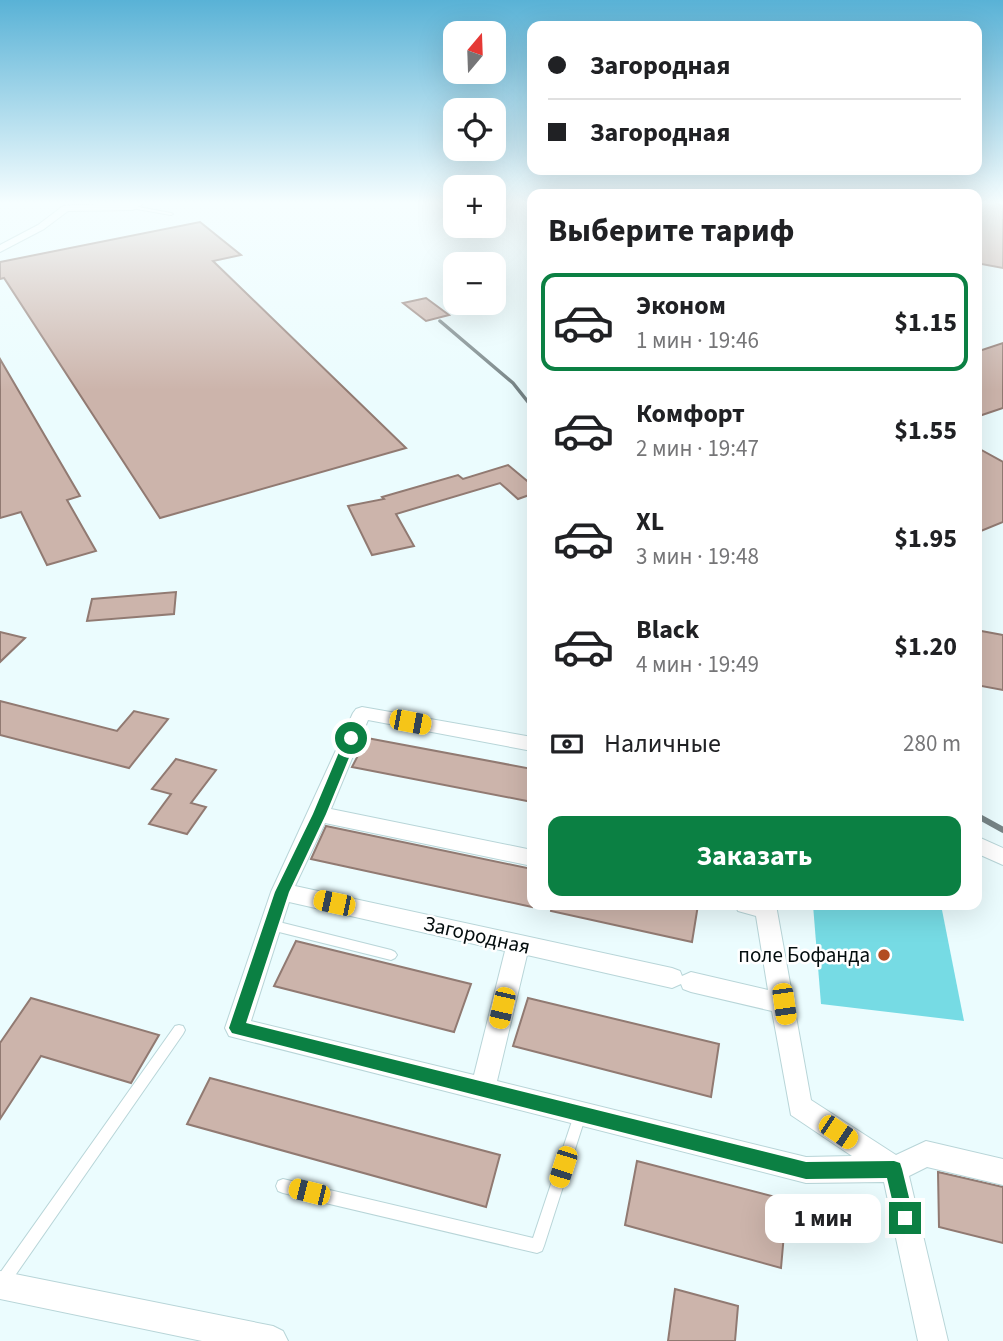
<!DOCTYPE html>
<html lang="ru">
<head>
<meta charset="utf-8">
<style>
  body { margin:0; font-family:"Source Sans 3",sans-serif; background:#f6f6f6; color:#202124; height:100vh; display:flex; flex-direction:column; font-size:26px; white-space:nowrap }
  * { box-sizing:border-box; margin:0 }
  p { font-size:23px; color:#757577 }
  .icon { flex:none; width:38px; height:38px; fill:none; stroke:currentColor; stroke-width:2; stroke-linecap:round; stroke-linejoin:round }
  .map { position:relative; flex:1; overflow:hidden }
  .side { position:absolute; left:527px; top:189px; width:455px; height:721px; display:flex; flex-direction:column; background:#fff; border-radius:14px; box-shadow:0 7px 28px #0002 }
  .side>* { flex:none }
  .guide { position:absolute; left:527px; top:21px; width:455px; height:154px; border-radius:14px; box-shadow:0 7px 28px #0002; display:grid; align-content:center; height:154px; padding:0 21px; background:#fff }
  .needle { width:46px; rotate:19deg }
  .fabs { position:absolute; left:443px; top:21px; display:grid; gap:14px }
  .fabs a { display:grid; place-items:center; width:63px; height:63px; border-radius:14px; background:#fff; box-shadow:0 7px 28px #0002; font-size:35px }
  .end { position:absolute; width:32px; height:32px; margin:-16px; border:9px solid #0b8043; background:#fff; box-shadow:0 0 0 4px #fff }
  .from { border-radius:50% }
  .bubble { position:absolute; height:49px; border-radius:14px; background:#fff; box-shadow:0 7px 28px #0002; font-size:23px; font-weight:700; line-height:49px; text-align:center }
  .car { position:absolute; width:21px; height:42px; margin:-21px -10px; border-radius:9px; box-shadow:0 0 5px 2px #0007; background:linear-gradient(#f5c518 24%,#345 0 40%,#f5c518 0 76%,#345 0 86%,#f5c518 0) }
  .guide b { display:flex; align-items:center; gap:24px; height:66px; font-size:26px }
  .guide b+b { border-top:2px solid #e0e0e0 }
  .guide i { width:18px; height:18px; background:#202124 }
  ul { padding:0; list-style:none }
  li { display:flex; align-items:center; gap:21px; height:98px; margin:0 14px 10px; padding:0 7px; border:4px solid transparent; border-radius:14px }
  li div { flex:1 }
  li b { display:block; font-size:26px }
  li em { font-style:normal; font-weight:700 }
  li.active { border-color:#0b8043 }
  li>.icon { width:63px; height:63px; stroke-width:1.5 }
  h2 { padding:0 21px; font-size:32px; line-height:84px }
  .pay { display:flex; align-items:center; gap:18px; height:77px; padding:0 21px; font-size:26px }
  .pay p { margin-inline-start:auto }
  .button { display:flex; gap:14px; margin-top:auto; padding:14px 21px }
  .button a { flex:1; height:80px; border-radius:14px; background:#0b8043; color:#fff; font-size:28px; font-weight:700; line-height:80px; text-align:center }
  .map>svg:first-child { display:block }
</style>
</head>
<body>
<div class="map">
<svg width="1003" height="1341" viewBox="0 0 1003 1341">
  <rect width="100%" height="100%" fill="#ebfcfe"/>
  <path fill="#76dbe4" d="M813 905H941L964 1021 821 1004Z"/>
  <path fill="#ccb4ab" stroke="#917a72" stroke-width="2" d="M976 202H994L1003 206V268L976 263Z
    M200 222 241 255 213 261 406 448 160 518 4 278 0 279V262Z
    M426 298 449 315 426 321 403 303Z
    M1003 343V408L976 417V352Z
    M0 359 80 496 67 500 96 551 47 565 21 512 0 518Z
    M976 447 1003 462V522L976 533Z
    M508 465 532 485V494L518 499 500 483 396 514 414 546 372 555 348 506 384 499 382 497 458 475 463 479Z
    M176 592 174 614 87 621 92 599Z
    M976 630 1003 635V690L976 685Z
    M0 632 25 638 0 662Z
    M0 701 117 731 134 711 168 719 129 768 0 735Z
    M367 738 532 769V802L352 767Z
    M176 759 216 770 191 803 206 807 187 834 149 824 171 794 152 789Z
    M326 826 532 869V907L311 859Z
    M552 905H698L692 942 551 911Z
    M296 941 471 984 454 1032 274 986Z
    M31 998 159 1035 131 1083 41 1056 0 1119V1043Z
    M528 998 719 1044 711 1097 513 1046Z
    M210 1078 500 1155 486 1207 187 1124Z
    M637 1161 787 1200 781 1268 625 1225Z
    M938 1172 1003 1187V1243L939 1227Z
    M675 1289 738 1306 735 1341H668Z"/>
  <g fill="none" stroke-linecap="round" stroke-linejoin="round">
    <defs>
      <path id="service" d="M133 206 171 213 173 214 171 215 131 208V207Z
        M271 920 391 950 395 952 397 955 395 958 391 960 271 930 267 928 265 925 267 922Z
        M179 1025 183 1026 185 1030 183 1034 5 1290 0 1292V1273L175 1026Z
        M580 1109 584 1111 586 1115 544 1246 542 1251 537 1253 283 1193 278 1191 276 1186 278 1181 283 1179 533 1238 574 1115 576 1111Z"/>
      <path id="minor" d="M134 202H146L133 210 68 211 44 229 0 252V245L38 225 63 206Z
        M362 707 532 737V751L368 720 331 809 532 850V866L325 823 295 886 672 968 680 971 682 976 691 972 768 990 756 916 738 911 735 905H776L811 1100 896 1155 926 1141 1003 1159V1185L927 1167 909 1176 948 1341H918L884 1182 806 1183 229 1036 225 1028 271 892 353 713 356 709ZM289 902 505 951 474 1075 251 1021ZM527 955 672 988 681 984 683 989 691 992 772 1011 791 1115 852 1156 806 1157 497 1081Z
        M976 836 1003 848V865L976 853Z
        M0 1271 273 1326 283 1331 288 1341H202L0 1299Z"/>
    </defs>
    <use href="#service" stroke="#b8d5d8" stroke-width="2"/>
    <use href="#minor" stroke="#b8d5d8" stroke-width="2"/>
    <use href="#service" fill="#fff" fill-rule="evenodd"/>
    <use href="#minor" fill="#fff" fill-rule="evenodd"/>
    <path stroke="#778486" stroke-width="3.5" d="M440 321 513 383 532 407"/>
    <path stroke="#778486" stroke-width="6" d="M976 815 1003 830"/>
  </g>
  <linearGradient id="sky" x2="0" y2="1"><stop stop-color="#59b2d6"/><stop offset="0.52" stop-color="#f6feff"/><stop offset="1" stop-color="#f6feff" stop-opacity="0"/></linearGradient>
  <rect width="1003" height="390" fill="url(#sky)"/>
  <path fill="#0b8043" d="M351 734 357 738 326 814 289 892 246 1023 806 1162 894 1161 900 1163 902 1169 914 1218 911 1225 905 1227 898 1225 887 1178 806 1179 232 1033 229 1028 275 892 313 814 345 738Z"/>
  <circle fill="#b24c22" stroke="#fff" stroke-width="2.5" cx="884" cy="955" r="7"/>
  <g text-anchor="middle" stroke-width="5" stroke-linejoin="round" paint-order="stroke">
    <g font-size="21" fill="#040d0e" stroke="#fff">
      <text transform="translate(477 935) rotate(13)" y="7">Загородная</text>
    </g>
    <g font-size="21" fill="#040d0e" stroke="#fff" text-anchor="end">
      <text x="870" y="962">поле Бофанда</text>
    </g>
  </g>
</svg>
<div class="fabs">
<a><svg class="needle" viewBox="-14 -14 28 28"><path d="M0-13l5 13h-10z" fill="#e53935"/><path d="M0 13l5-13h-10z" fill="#757577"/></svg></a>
<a><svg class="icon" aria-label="locate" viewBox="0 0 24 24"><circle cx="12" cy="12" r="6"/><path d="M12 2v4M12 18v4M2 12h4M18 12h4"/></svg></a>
<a>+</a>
<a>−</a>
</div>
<i class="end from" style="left:351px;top:738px"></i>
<i class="end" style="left:905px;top:1218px"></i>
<div class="bubble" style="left:765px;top:1194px;width:116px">1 мин</div>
<i class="car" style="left:410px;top:722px;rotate:101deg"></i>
<i class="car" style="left:334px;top:903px;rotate:282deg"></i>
<i class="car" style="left:784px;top:1004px;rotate:172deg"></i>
<i class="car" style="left:502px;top:1008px;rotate:193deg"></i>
<i class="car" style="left:838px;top:1132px;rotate:124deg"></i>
<i class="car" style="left:563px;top:1167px;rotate:198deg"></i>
<i class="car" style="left:309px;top:1192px;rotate:284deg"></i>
<div class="guide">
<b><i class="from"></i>Загородная</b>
<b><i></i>Загородная</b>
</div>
<section class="side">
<h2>Выберите тариф</h2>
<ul>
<li class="active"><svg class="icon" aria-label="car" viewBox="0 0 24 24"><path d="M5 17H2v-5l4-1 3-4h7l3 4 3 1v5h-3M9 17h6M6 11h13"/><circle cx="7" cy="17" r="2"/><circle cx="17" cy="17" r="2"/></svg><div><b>Эконом</b><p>1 мин · 19:46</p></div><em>$1.15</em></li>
<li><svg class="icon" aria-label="car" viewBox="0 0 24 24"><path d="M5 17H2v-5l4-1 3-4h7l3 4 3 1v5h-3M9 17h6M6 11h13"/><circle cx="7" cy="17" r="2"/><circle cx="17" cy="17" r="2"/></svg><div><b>Комфорт</b><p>2 мин · 19:47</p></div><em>$1.55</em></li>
<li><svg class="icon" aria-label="car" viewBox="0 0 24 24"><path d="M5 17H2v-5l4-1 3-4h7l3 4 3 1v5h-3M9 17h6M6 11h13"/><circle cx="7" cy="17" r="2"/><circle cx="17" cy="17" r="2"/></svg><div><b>XL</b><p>3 мин · 19:48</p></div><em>$1.95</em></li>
<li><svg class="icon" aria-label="car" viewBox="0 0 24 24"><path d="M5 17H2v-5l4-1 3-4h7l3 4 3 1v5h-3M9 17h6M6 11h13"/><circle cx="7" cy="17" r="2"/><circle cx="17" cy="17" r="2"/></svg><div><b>Black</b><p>4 мин · 19:49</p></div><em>$1.20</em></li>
</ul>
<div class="pay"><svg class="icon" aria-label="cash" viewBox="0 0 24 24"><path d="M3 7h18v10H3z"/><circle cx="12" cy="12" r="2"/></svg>Наличные<p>280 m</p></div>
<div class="button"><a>Заказать</a></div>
</section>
</div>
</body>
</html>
